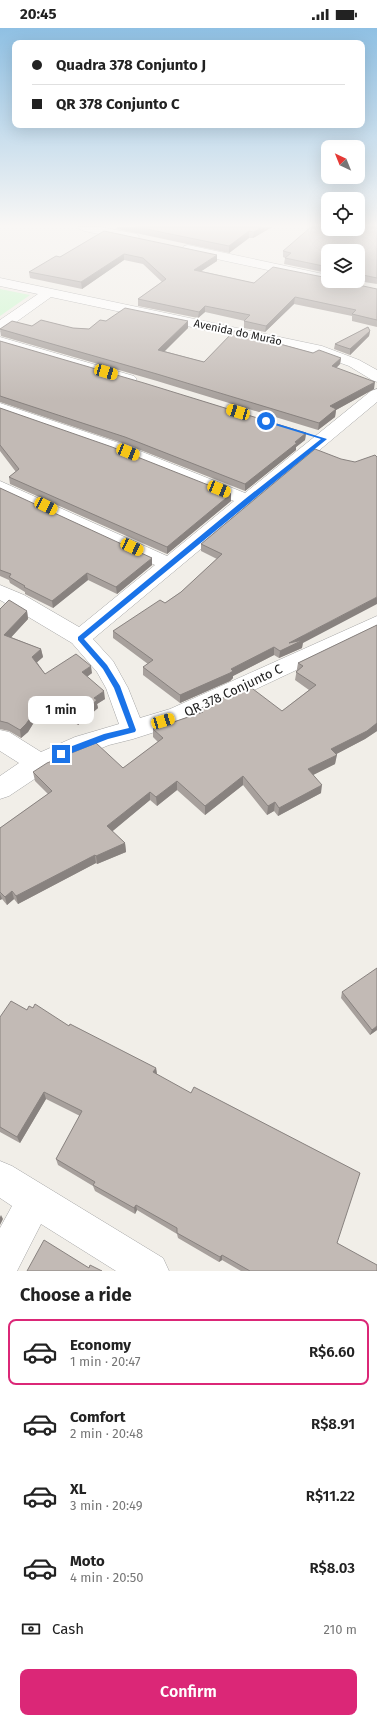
<!DOCTYPE html>
<html lang="en">
<head>
<meta charset="utf-8">
<style>
  body { margin:0; font-family:"Fira Sans",sans-serif; background:#f2f2f2; color:#222; height:100vh; display:flex; flex-direction:column; font-size:15px; white-space:nowrap }
  * { box-sizing:border-box; margin:0 }
  p { font-size:13px; color:#767676 }
  .icon { flex:none; width:22px; height:22px; fill:none; stroke:currentColor; stroke-width:2; stroke-linecap:round; stroke-linejoin:round }
  .map { position:relative; height:1243px; overflow:hidden }
  .side { display:flex; flex-direction:column; background:#fff; flex:1 }
  .side>* { flex:none }
  .top-card { position:absolute; left:12px; top:12px; width:353px; height:88px; border-radius:8px; box-shadow:0 4px 16px #0002; display:grid; align-content:center; height:88px; padding:0 20px; background:#fff }
  .needle { width:26px; rotate:317deg }
  .controls { position:absolute; left:321px; top:112px; display:grid; gap:8px }
  .controls a { display:grid; place-items:center; width:44px; height:44px; border-radius:8px; background:#fff; box-shadow:0 4px 16px #0002; font-size:20px }
  .end { position:absolute; width:18px; height:18px; margin:-9px; border:5px solid #1a73e8; background:#fff; box-shadow:0 0 0 2px #fff }
  .from { border-radius:50% }
  .bubble { position:absolute; height:28px; border-radius:8px; background:#fff; box-shadow:0 4px 16px #0002; font-size:13px; font-weight:600; line-height:28px; text-align:center }
  .car { position:absolute; width:12px; height:24px; margin:-12px -6px; border-radius:5px; box-shadow:0 0 3px 1px #0007; background:linear-gradient(#f5c518 24%,#345 0 40%,#f5c518 0 76%,#345 0 86%,#f5c518 0) }
  .top-card b { display:flex; align-items:center; gap:14px; height:38px; font-size:15px }
  .top-card b+b { border-top:1px solid #e0e0e0 }
  .top-card i { width:10px; height:10px; background:#222 }
  ul { padding:0; list-style:none }
  li { display:flex; align-items:center; gap:12px; height:66px; margin:0 8px 6px; padding:0 12px; border:2px solid transparent; border-radius:8px }
  li div { flex:1 }
  li b { display:block; font-size:15px }
  li em { font-style:normal; font-weight:600 }
  li.current { border-color:#db2777 }
  li>.icon { width:36px; height:36px; stroke-width:1.5 }
  h2 { padding:0 20px; font-size:18px; line-height:48px }
  .pay { display:flex; align-items:center; gap:10px; height:44px; padding:0 20px; font-size:15px }
  .pay p { margin-inline-start:auto }
  .primary-button { display:flex; gap:8px; margin-top:auto; padding:8px 20px }
  .primary-button a { flex:1; height:46px; border-radius:8px; background:#db2777; color:#fff; font-size:16px; font-weight:600; line-height:46px; text-align:center }
  .status { display:flex; justify-content:space-between; align-items:center; height:28px; padding:0 20px; background:#fff; direction:ltr }
  .status svg { height:11px; fill:currentColor }
  .map>svg:first-child { display:block }
</style>
</head>
<body>
<div class="status"><b>20:45</b><svg viewBox="0 0 49 12"><path d="M0 12V9h3v3zM5 12V6h3v6zM10 12V3h3v9zM15 12V0h3v12zM26 1h20v11H26zM47 4h2v5h-2z"/></svg></div>
<div class="map">
<svg width="377" height="1243" viewBox="0 0 377 1243">
  <rect width="100%" height="100%" fill="#f1eee8"/>
  <path fill="#c9f8cb" d="M0 261 30 267 0 288Z"/>
  <g fill="none" stroke-linecap="round" stroke-linejoin="round">
    <defs>
      <path id="minor" d="M78 199H101L137 206 139 209 137 212 133 213 84 203 80 201Z
        M188 217 328 247V253H333L328 255 184 224 182 221 184 218Z
        M0 250 322 318 359 332 377 342V354L372 352 349 338 313 325 51 269 5 302 0 303V292L38 266 0 258Z
        M0 309 134 348 137 351 134 354 129 356 0 318Z
        M377 361V374L93 611 113 633 128 660 140 690 170 681 377 588V604L186 694 133 711 109 717 48 742 9 768 0 771V748L19 735 0 723V702L9 704 41 724 75 709 119 696 106 660 97 644 72 615 0 572V557L24 567 79 599 155 537 0 465V453L167 528 234 473 113 425 0 385V375L125 417 245 465 371 363Z
        M0 1133 12 1138 163 1230 169 1243H116L41 1196 17 1243H0V1200L12 1178 0 1170Z"/>
    </defs>
    <use href="#minor" stroke="#a5a5a5" stroke-width="1"/>
    <use href="#minor" fill="#fff" fill-rule="evenodd"/>
  </g>
  <path fill="#a7a09c" d="M117 199H272L253 210H249L229 225 117 201Z
    M377 199V256L358 253V223H328V245L284 236 285 230 283 229V223Z
    M104 203 217 233 201 243 254 255 377 261V299L352 293V288L294 276 265 304 244 300V293H245L205 284 198 290 138 278V271L162 254 143 236 124 232 82 261 30 250 29 244 60 229Z
    M106 293 188 300 164 323 204 334 256 309 313 325 341 330 340 336 336 340 374 361 336 382 335 389 318 402 157 353 1 308 0 301 32 298 73 300 89 301Z
    M370 303 369 308 350 327 334 321 335 316Z
    M0 313 306 405 305 412 296 419V422L245 463 125 416 0 374Z
    M0 380 231 473 167 526 10 456 9 449 16 444 0 423Z
    M315 421 302 620 279 630 274 627 233 648V650L230 653 180 675 143 647V639L148 636 113 610V603L165 575 181 564 217 531 201 523V516Z
    M0 460 152 537 117 566 88 552 53 580 25 566V564L10 555 9 552 0 548Z
    M0 581 27 583 28 591 11 609 41 621 43 629 37 634 45 646 92 645 87 649 105 671 97 676 98 680 78 697 56 682 43 695 36 691 28 704 21 710 9 703 0 701Z
    M377 597V703L365 711 336 726 335 736 313 747 321 765 278 788 274 783 267 787 243 757 205 787 177 762 157 778 150 772 112 803 125 815 126 824 97 836 96 835 18 876 14 871 7 877 2 871 0 872V800L48 766 35 753 33 744 123 740 158 714 153 709V701L199 685V681L282 683 309 662 295 652 298 635Z
    M342 964 377 1002 370 1007 341 970Z
    M27 982 69 998 156 1040 157 1046 337 1215 377 1243H241L222 1232 219 1234 178 1210 177 1206 137 1182 135 1186 95 1163 93 1158 58 1137 56 1131 80 1088 46 1071 20 1115 0 1104V989Z"/>
  <path fill="#88827f" d="M262 199H272L253 210 254 204Z
    M249 203V210L229 225V218Z
    M124 226V232L82 261 81 254Z
    M217 227V233L194 248V242Z
    M295 269 294 276 265 304 266 298Z
    M205 278V284L198 290 199 284Z
    M188 293V300L159 329 158 322Z
    M370 303 369 308 350 327V321Z
    M341 330 340 336 331 345 332 338Z
    M375 354 374 361 336 382 335 389 318 402 319 395 330 378Z
    M306 405 305 412 296 419V422L245 463V456Z
    M231 466V473L167 526V519Z
    M152 530V537L117 566 116 559Z
    M87 545 88 552 53 580 52 573Z
    M377 569V576L303 615 302 620 279 630 280 623 289 615Z
    M27 583 28 591 6 615 4 607Z
    M274 619V627L233 648V650L230 653 180 675V667Z
    M41 621 43 629 34 637 32 629Z
    M91 638 92 645 82 652V644Z
    M104 663 105 671 97 676 98 680 78 697 77 689 94 670Z
    M55 674 56 682 43 695 42 687Z
    M35 683 36 691 28 704 21 710 20 702Z
    M377 695V703L365 711 329 730 331 721Z
    M337 727 335 736 307 750 308 741Z
    M243 748V757L205 787V778Z
    M177 753V762L157 778 156 769Z
    M322 757 321 765 278 788 279 780Z
    M150 764V772L108 807 107 798Z
    M275 774 274 783 267 787 268 778Z
    M125 815 126 824 97 836 96 828Z
    M95 827 96 835 18 876 16 868Z
    M12 863 14 871 7 877 5 869Z
    M0 866 2 871 0 872Z
    M377 998V1002L370 1007 372 1002Z
    M156 1040 157 1047 153 1044Z
    M44 1064 46 1071 20 1115 17 1109Z
    M136 1177 137 1182 135 1186 134 1180Z
    M1 1187 3 1191 0 1197V1189Z
    M222 1227V1232L219 1234 220 1229Z"/>
  <path fill="#c2bab5" stroke="#88827f" d="M136 199H262L254 204 249 203 229 218Z
    M311 199H328V201H358V199H377V250L358 246V223H328V239L285 230 291 225 283 223Z
    M104 203 217 227 194 242 254 255 273 239 328 250V253H340L377 261V292L352 286 356 282 295 269 266 298 244 293 250 287 205 278 199 284 138 271 166 251 143 230 124 226 81 254 29 244 56 228 60 229Z
    M125 280 188 293 158 322 204 334 234 303 256 308 254 309 313 325 319 322 341 330 332 338 375 354 330 378 336 381 319 395 157 346 0 301 12 293 32 298 41 292 73 300 89 301 100 292 106 293Z
    M368 299 370 303 350 321 335 316Z
    M0 313 144 355 306 405 295 414 297 415 245 456 125 409 0 368Z
    M0 380 112 419 231 466 167 519 9 449 19 441 0 417Z
    M315 421 341 431 355 434 375 427 377 429V569L289 615 303 612 280 623 274 619 231 641 233 643 230 645 180 667 143 639 153 632 113 603 160 572 165 575 181 564 222 526 201 516Z
    M0 460 152 530 116 559 87 545 52 573 24 559 25 558 9 549 11 546 0 542Z
    M9 572 27 583 4 607 41 621 32 629 45 646 76 626 91 638 82 644 104 663 94 670 97 672 77 689 55 674 42 687 35 683 26 696 20 702 8 695 0 693V581Z
    M377 597V695L367 703 331 721 337 727 308 741 322 757 279 780 275 774 268 778 243 748 205 778 177 753 156 769 150 764 107 798 125 815 96 828 95 827 16 868 12 863 5 869 0 864V800L52 763 33 744 47 735 96 715 123 740 163 710 153 701 203 684 199 681 249 658 282 683 316 657 296 644 303 638 298 635Z
    M377 940V998L372 1002 342 964Z
    M11 973 27 982 29 978 33 980 35 976 69 998 70 996 156 1040 153 1044 191 1065 194 1059 360 1145 337 1215 377 1237V1243H250L222 1227 220 1229 177 1205V1200L136 1177 134 1180 93 1157 95 1154 56 1131 82 1083 44 1064 17 1109 0 1099V989Z
    M44 1212 89 1240 90 1237 102 1243H27Z"/>
  <linearGradient id="sky" x2="0" y2="1"><stop stop-color="#8fc0e3"/><stop offset="0.53" stop-color="#f9f7f5"/><stop offset="1" stop-color="#f9f7f5" stop-opacity="0"/></linearGradient>
  <rect width="377" height="373" fill="url(#sky)"/>
  <path fill="#1a73e8" d="M265 392 327 411 84 611 107 637 120 658 136 702 135 704 108 711 64 728H59V723L104 706 129 700 114 660 103 641 78 612V609L245 471 321 411 265 394Z"/>
  <g text-anchor="middle" stroke-width="4" stroke-linejoin="round" paint-order="stroke">
    <g font-size="11" fill="#212121" stroke="#fff">
      <text transform="translate(238 304) rotate(12)" y="4">Avenida do Murão</text>
    </g>
    <g font-size="13" fill="#212121" stroke="#fff">
      <text transform="translate(233 662) rotate(-25)" y="5">QR 378 Conjunto C</text>
    </g>
  </g>
</svg>
<div class="controls">
<a><svg class="needle" viewBox="-14 -14 28 28"><path d="M0-13l5 13h-10z" fill="#e53935"/><path d="M0 13l5-13h-10z" fill="#767676"/></svg></a>
<a><svg class="icon" aria-label="locate" viewBox="0 0 24 24"><circle cx="12" cy="12" r="6"/><path d="M12 2v4M12 18v4M2 12h4M18 12h4"/></svg></a>
<a><svg class="icon" aria-label="layers" viewBox="0 0 24 24"><path d="M12 4l9 5-9 5-9-5zM3 14l9 5 9-5"/></svg></a>
</div>
<i class="end from" style="left:266px;top:393px"></i>
<i class="end" style="left:61px;top:726px"></i>
<div class="bubble" style="left:28px;top:668px;width:66px">1 min</div>
<i class="car" style="left:106px;top:344px;rotate:106deg"></i>
<i class="car" style="left:238px;top:384px;rotate:287deg"></i>
<i class="car" style="left:128px;top:424px;rotate:112deg"></i>
<i class="car" style="left:219px;top:461px;rotate:112deg"></i>
<i class="car" style="left:46px;top:478px;rotate:116deg"></i>
<i class="car" style="left:132px;top:519px;rotate:115deg"></i>
<i class="car" style="left:163px;top:693px;rotate:73deg"></i>
<div class="top-card">
<b><i class="from"></i>Quadra 378 Conjunto J</b>
<b><i></i>QR 378 Conjunto C</b>
</div>
</div>
<section class="side">
<h2>Choose a ride</h2>
<ul>
<li class="current"><svg class="icon" aria-label="car" viewBox="0 0 24 24"><path d="M5 17H2v-5l4-1 3-4h7l3 4 3 1v5h-3M9 17h6M6 11h13"/><circle cx="7" cy="17" r="2"/><circle cx="17" cy="17" r="2"/></svg><div><b>Economy</b><p>1 min · 20:47</p></div><em>R$6.60</em></li>
<li><svg class="icon" aria-label="car" viewBox="0 0 24 24"><path d="M5 17H2v-5l4-1 3-4h7l3 4 3 1v5h-3M9 17h6M6 11h13"/><circle cx="7" cy="17" r="2"/><circle cx="17" cy="17" r="2"/></svg><div><b>Comfort</b><p>2 min · 20:48</p></div><em>R$8.91</em></li>
<li><svg class="icon" aria-label="car" viewBox="0 0 24 24"><path d="M5 17H2v-5l4-1 3-4h7l3 4 3 1v5h-3M9 17h6M6 11h13"/><circle cx="7" cy="17" r="2"/><circle cx="17" cy="17" r="2"/></svg><div><b>XL</b><p>3 min · 20:49</p></div><em>R$11.22</em></li>
<li><svg class="icon" aria-label="car" viewBox="0 0 24 24"><path d="M5 17H2v-5l4-1 3-4h7l3 4 3 1v5h-3M9 17h6M6 11h13"/><circle cx="7" cy="17" r="2"/><circle cx="17" cy="17" r="2"/></svg><div><b>Moto</b><p>4 min · 20:50</p></div><em>R$8.03</em></li>
</ul>
<div class="pay"><svg class="icon" aria-label="cash" viewBox="0 0 24 24"><path d="M3 7h18v10H3z"/><circle cx="12" cy="12" r="2"/></svg>Cash<p>210 m</p></div>
<div class="primary-button"><a>Confirm</a></div>
</section>
</body>
</html>
